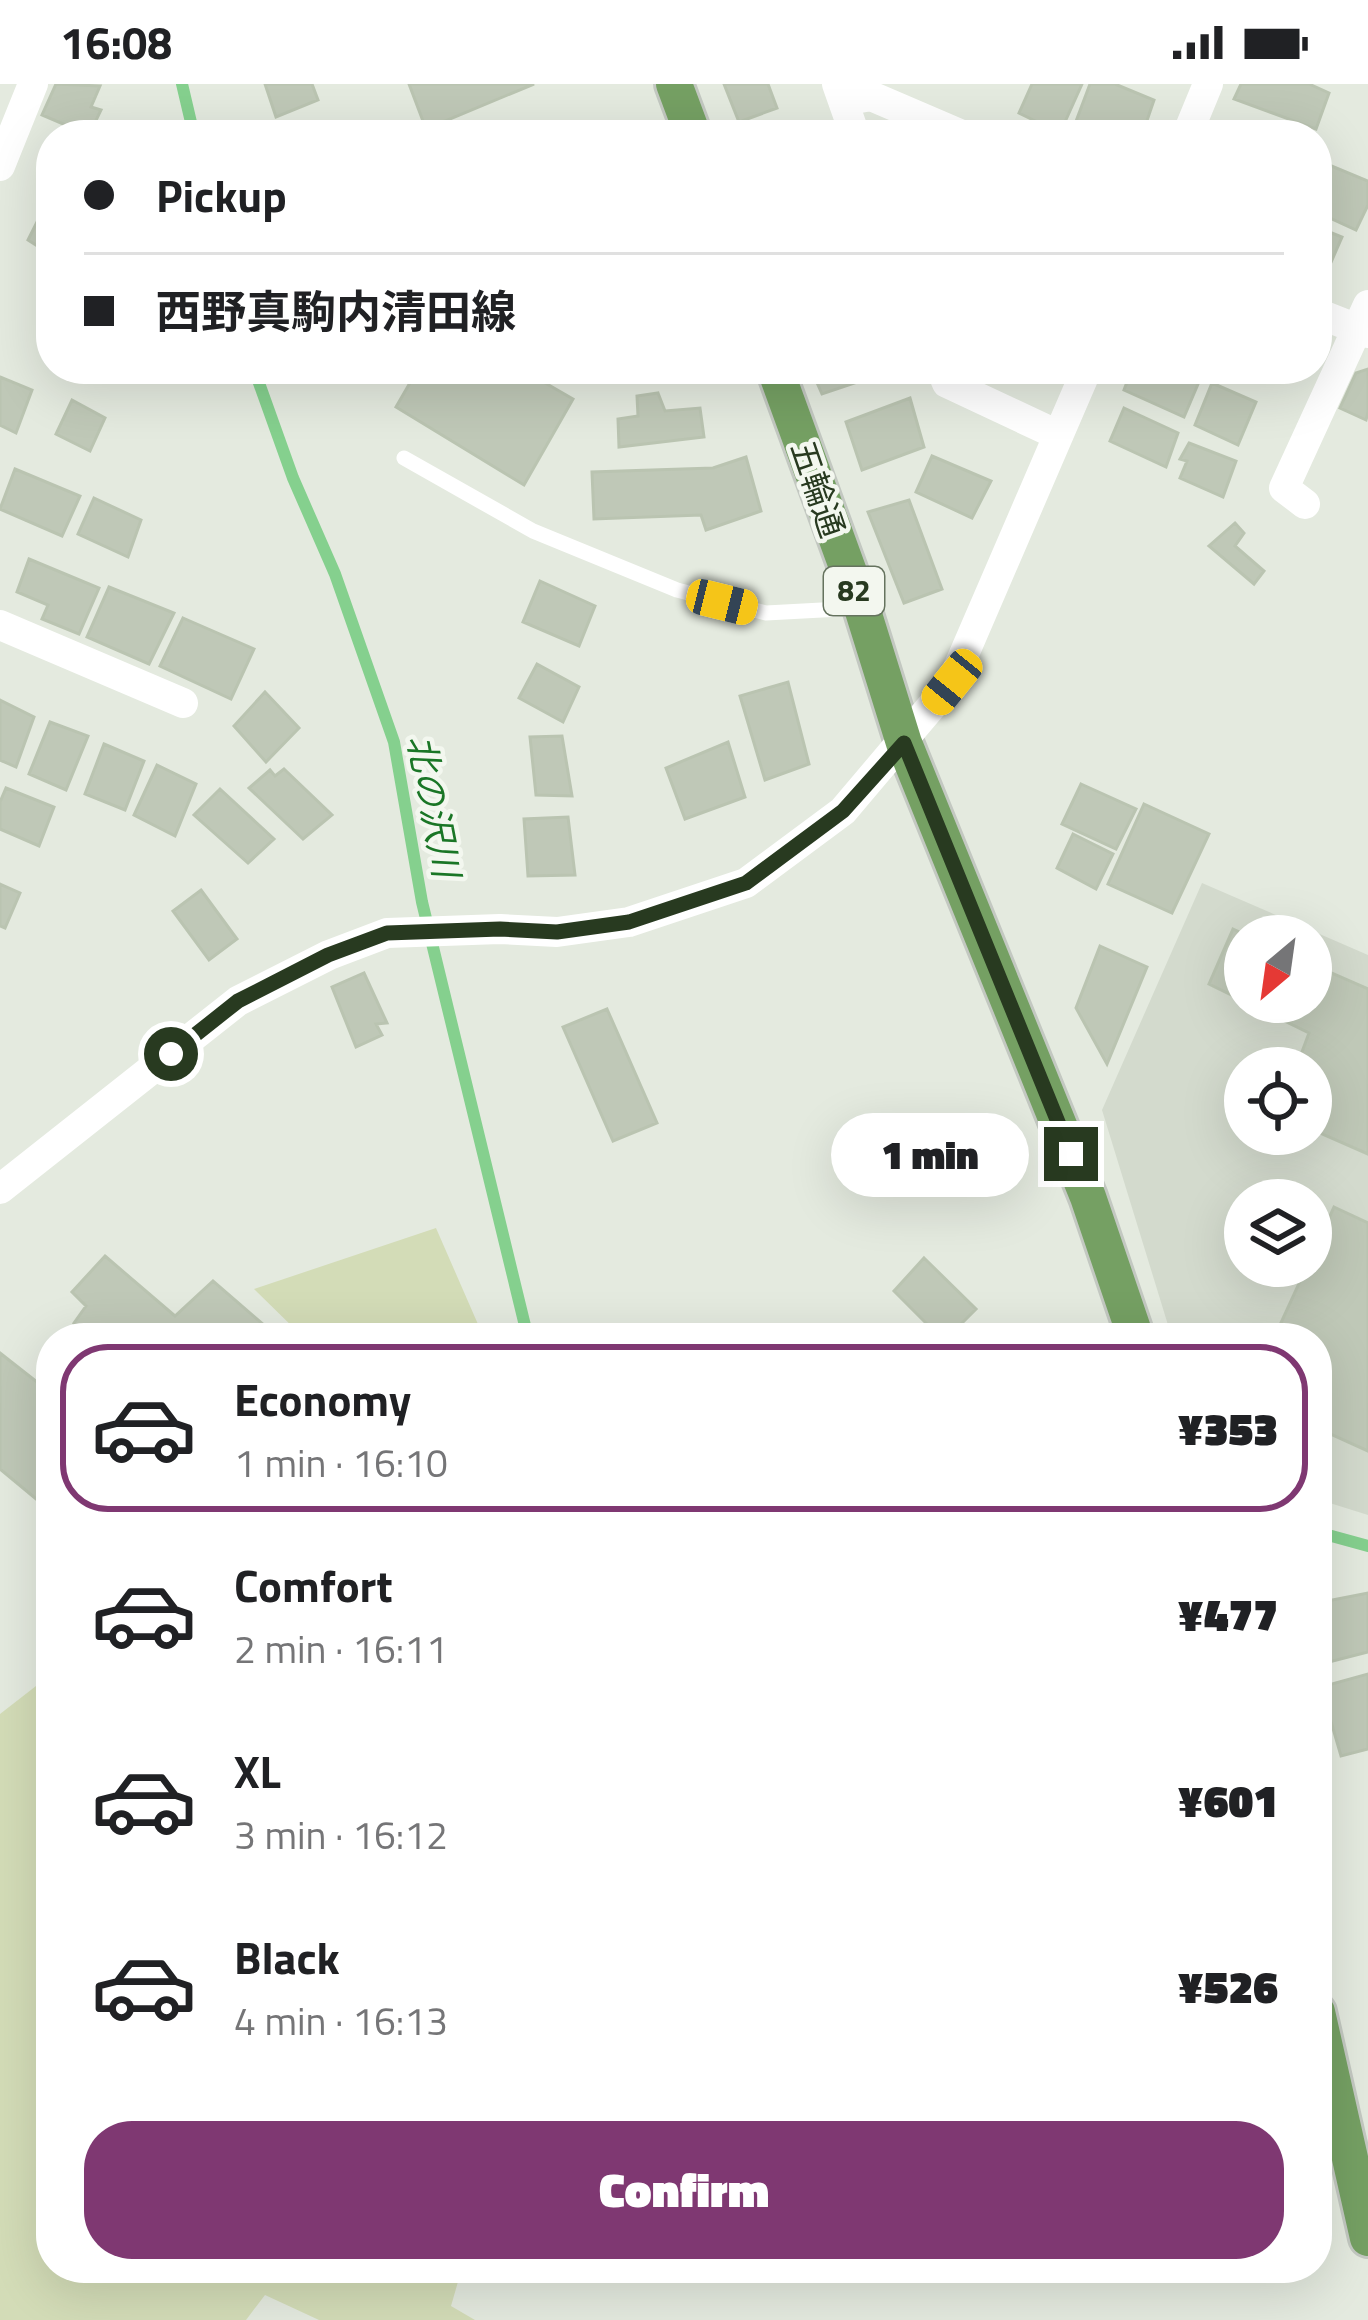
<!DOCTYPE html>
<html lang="en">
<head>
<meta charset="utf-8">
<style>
  body { margin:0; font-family:"Titillium Web","Noto Sans JP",sans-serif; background:#f6f6f6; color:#202124; height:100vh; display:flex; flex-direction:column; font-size:45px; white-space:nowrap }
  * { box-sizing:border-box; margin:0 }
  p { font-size:39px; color:#757577 }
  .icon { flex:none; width:66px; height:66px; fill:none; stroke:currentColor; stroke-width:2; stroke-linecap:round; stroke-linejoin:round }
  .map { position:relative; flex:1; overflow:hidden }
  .panel { position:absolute; left:36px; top:1239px; width:1296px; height:960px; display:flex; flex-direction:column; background:#fff; border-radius:48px; box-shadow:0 12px 48px #0002 }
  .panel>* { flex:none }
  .guide { position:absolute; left:36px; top:36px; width:1296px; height:264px; border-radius:48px; box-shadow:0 12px 48px #0002; display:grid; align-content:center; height:264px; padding:0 48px; background:#fff }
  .needle { width:78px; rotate:209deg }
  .fabs { position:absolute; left:1224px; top:831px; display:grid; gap:24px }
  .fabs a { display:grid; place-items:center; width:108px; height:108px; border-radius:50%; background:#fff; box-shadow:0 12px 48px #0002; font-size:60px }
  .end { position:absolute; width:54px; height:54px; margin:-27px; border:15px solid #283a20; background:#fff; box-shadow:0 0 0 6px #fff }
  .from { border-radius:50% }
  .bubble { position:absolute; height:84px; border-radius:42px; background:#fff; box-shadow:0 12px 48px #0002; font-size:39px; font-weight:800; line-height:84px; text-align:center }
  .car { position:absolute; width:36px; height:72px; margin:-36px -18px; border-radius:15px; box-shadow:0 0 9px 3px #0007; background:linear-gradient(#f5c518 24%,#345 0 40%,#f5c518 0 76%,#345 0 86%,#f5c518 0) }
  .guide b { display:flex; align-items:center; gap:42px; height:114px; font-size:45px }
  .guide b+b { border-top:3px solid #e0e0e0 }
  .guide i { width:30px; height:30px; background:#202124 }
  ul { padding:21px 0 0; list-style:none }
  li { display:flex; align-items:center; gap:36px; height:168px; margin:0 24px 18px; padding:0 24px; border:6px solid transparent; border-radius:48px }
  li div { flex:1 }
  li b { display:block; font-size:45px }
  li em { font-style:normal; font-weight:800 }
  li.current { border-color:#7f3872 }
  li>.icon { width:108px; height:108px; stroke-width:1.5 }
  .primary-button { display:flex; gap:24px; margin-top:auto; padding:24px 48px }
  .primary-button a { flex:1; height:138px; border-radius:48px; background:#7f3872; color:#fff; font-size:48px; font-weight:800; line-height:138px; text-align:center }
  .status { display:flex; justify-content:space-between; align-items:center; height:84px; padding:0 60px; background:#fff; direction:ltr }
  .status svg { height:33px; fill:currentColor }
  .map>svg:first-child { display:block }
</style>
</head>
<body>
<div class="status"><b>16:08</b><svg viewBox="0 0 49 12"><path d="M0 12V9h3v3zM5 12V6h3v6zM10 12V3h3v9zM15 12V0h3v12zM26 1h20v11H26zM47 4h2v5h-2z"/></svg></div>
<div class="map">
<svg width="1368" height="2236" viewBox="0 0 1368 2236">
  <rect width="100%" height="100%" fill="#e4eadf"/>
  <path fill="#d3dacd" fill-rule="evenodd" d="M1202 799 1368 871V1431L1317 1415V1254H1172L1102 1026ZM1245 852H1311V918H1245ZM1245 984H1311V1050H1245ZM1245 1116H1311V1182H1245Z"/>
  <path fill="#d3dcb7" d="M436 1144 484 1254H304L254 1205Z
    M43 1470H51V2184H462L451 2222 475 2236H319L265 2211 246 2236H0V1630L45 1595Z"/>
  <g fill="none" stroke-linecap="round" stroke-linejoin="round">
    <path stroke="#85d08e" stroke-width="12" d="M182 0 194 51
      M254 285 293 394 335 490 394 658 422 818 528 1254
      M1317 1448 1368 1462"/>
  </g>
  <path fill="#bfc8b7" stroke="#bac4b1" stroke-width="3" d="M56 0 100 2 91 23 101 26 89 51 42 31Z
    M265 0H312L318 16 276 33Z
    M409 0H534L426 45Z
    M724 0H768L777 24 739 38Z
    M1032 0H1082L1060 49 1019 29Z
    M1090 0H1115L1154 16 1142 51H1099L1075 40Z
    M1241 0H1309L1329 9 1316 45 1234 15Z
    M1317 76 1368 97V121L1356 146 1317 128Z
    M47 118 51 120V161L44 157 39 163 28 156Z
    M1317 143 1342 153 1322 199 1317 197Z
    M418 285H521L573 315 524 401 396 323Z
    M811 285H879L881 290 822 310Z
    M1132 285H1184L1201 293 1184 333 1124 306Z
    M1368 285V328L1366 336 1340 324 1356 289Z
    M0 293 32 306 16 349 0 341Z
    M1212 299 1256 318 1238 361 1195 341Z
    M658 309 665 327 700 324 704 353 619 363 618 335 638 332 637 312Z
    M910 314 924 363 862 386 846 338Z
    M72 316 105 334 90 367 56 350Z
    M1124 324 1178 349 1166 383 1110 357Z
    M1189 359 1236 377 1223 413 1180 394 1187 377 1180 375Z
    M932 372 991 397 972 434 916 408Z
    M746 373 761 427 706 446 701 431 594 435 592 388 713 384Z
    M15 385 80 412 62 452 0 425Z
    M94 414 141 436 128 473 78 450Z
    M909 416 942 505 904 519 868 428Z
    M1235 439 1244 449 1235 462 1264 487 1254 500 1209 462Z
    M29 475 99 504 79 550 42 535 48 521 17 508Z
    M540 497 595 522 579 562 523 538Z
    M109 503 174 529 149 580 87 553Z
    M183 534 254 565 231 615 160 582Z
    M537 580 579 603 563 638 519 614Z
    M788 598 809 680 765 696 740 612Z
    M265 608 299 644 266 678 234 642Z
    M0 616 34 633 16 683 0 676Z
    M50 638 88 652 66 706 29 690Z
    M562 652 572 712 536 711 530 653Z
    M728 658 745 713 685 735 666 684Z
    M104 660 144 677 125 726 85 710Z
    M157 681 196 700 175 752 134 731Z
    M284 685 332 731 303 755 249 704 270 686 275 692Z
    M1081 700 1136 725 1116 765 1062 740Z
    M6 704 54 723 39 762 0 745V718Z
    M220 705 274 755 248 779 194 731Z
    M1144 720 1209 750 1172 829 1108 800Z
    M568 733 575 791 528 792 524 735Z
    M1073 750 1113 770 1096 805 1057 784Z
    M0 800 20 809 5 844 0 842Z
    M201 806 237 855 209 876 173 827Z
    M1233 845 1248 852 1245 918H1311V880L1368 905V1070L1311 1045V1013L1319 998 1311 995V984H1296L1309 949 1209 900Z
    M1100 862 1147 883 1107 980 1076 924Z
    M364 889 387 939 376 940 382 951 356 963 332 903Z
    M607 925 657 1039 613 1057 563 943Z
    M1334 1123 1368 1139V1367L1328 1349 1317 1367V1254H1274L1307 1182H1311V1173Z
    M105 1172 175 1232 213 1197 279 1254H79L85 1246 74 1239 86 1222 72 1208Z
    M924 1174 976 1225 947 1254H941L894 1207Z
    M0 1269 51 1309V1411L41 1419 0 1385Z
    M1368 1509V1568L1317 1581V1519Z
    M1368 1590V1665L1341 1672 1321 1603Z"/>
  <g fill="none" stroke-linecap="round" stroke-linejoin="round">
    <defs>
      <path id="primary" d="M674 0 693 51
        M775 285 862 524 904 659 1088 1113 1136 1254
        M1317 1928 1368 2154"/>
    </defs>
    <use href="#primary" stroke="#c3c8c1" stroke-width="42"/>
    <path stroke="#fff" stroke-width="15" d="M404 374 533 447 677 506 766 529 859 524"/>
    <path stroke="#fff" stroke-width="30" d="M837 0 855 51
      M843 17 871 12 962 51
      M1187 51 1208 0
      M0 82 33 0
      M1317 229 1368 249
      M941 285 947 299 1058 351
      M1305 420 1284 404 1368 221
      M0 541 183 619
      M0 1105 238 917 329 871 387 849 500 845 557 848 629 838 746 799 843 727 952 598 1087 285"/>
    <use href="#primary" stroke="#75a063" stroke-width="36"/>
  </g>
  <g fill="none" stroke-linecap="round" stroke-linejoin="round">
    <path stroke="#283a20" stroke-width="15" d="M171 970 238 917 328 871 387 849 500 845 557 848 629 838 746 799 843 727 904 659 1071 1070"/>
  </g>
  <g text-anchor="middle" stroke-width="9" stroke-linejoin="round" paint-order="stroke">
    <rect fill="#f3f7ef" stroke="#65735e" stroke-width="3" x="824" y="483" width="60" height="48" rx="9"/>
    <g font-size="30" font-weight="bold" fill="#283a20">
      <text x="854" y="517">82</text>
    </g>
    <g font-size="33" fill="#283a20" stroke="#f3f7ef">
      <text transform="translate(818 405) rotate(71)" y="12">五輪通</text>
    </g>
    <g font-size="36" font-style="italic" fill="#1a7626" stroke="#f3f7ef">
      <text transform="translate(434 722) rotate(79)" y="13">北の沢川</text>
    </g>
  </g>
</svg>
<div class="fabs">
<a><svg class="needle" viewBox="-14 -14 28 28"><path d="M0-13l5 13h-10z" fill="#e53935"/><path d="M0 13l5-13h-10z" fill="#757577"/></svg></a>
<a><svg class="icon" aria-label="locate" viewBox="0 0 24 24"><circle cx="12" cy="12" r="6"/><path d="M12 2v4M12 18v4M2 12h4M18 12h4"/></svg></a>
<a><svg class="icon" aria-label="layers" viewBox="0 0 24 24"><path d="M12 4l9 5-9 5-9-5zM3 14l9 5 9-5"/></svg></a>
</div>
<i class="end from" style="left:171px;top:970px"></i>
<i class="end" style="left:1071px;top:1070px"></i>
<div class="bubble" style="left:831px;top:1029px;width:198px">1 min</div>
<i class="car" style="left:722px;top:518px;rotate:104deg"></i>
<i class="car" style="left:952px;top:598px;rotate:219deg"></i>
<div class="guide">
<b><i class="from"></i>Pickup</b>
<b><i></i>西野真駒内清田線</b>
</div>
<section class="panel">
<ul>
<li class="current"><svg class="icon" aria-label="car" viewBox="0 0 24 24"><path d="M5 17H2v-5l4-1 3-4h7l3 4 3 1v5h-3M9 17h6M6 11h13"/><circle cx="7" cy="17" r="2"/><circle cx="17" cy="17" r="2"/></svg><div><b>Economy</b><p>1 min · 16:10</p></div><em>¥353</em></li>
<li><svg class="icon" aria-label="car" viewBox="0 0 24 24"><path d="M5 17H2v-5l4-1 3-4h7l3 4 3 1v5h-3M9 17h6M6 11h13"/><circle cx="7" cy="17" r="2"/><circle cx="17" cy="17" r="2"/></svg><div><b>Comfort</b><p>2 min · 16:11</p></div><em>¥477</em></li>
<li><svg class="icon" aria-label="car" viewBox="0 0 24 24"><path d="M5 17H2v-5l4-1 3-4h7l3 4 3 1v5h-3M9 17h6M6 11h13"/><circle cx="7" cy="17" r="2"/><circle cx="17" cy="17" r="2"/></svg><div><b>XL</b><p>3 min · 16:12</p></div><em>¥601</em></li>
<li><svg class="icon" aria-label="car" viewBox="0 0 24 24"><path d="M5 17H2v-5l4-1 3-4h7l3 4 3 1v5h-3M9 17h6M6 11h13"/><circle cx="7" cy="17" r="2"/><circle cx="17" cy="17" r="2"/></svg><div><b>Black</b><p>4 min · 16:13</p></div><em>¥526</em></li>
</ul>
<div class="primary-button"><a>Confirm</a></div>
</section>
</div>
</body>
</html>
